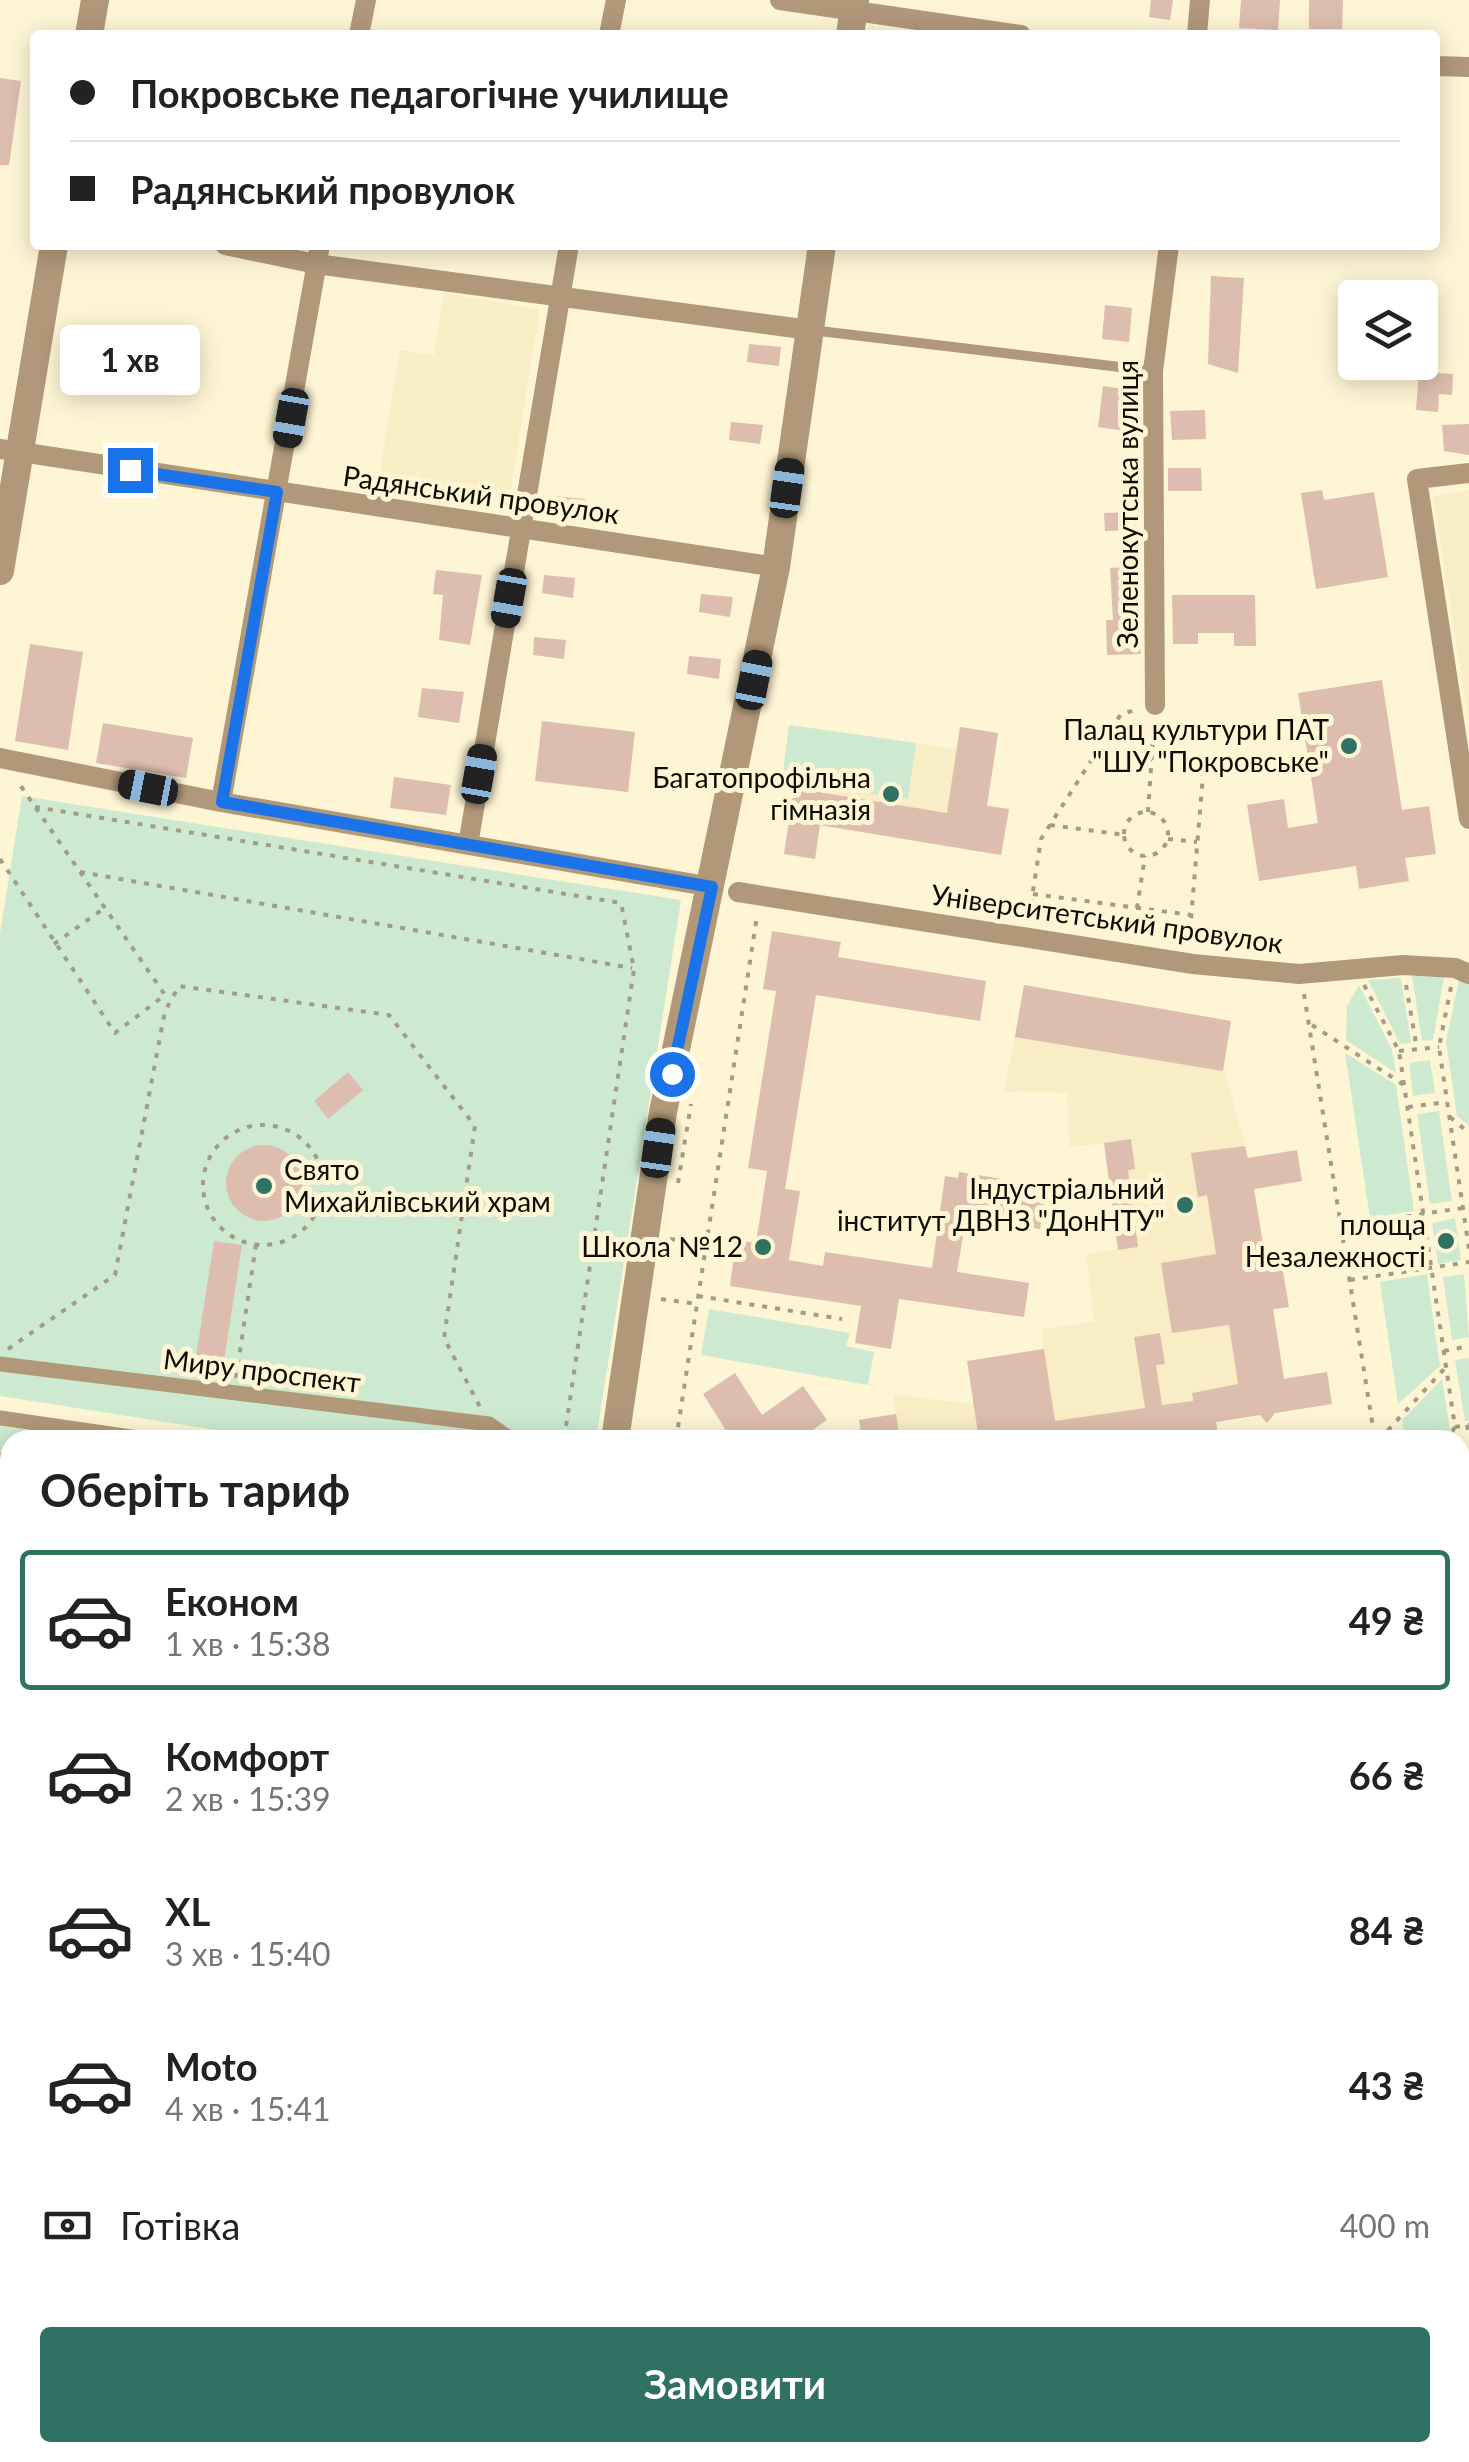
<!DOCTYPE html>
<html lang="uk">
<head>
<meta charset="utf-8">
<style>
  body { margin:0; font-family:Lato,sans-serif; background:#f2f2f2; color:#222; height:100vh; display:flex; flex-direction:column; font-size:38px; white-space:nowrap }
  * { box-sizing:border-box; margin:0 }
  p { font-size:32px; color:#767676 }
  .icon { flex:none; width:55px; height:55px; fill:none; stroke:currentColor; stroke-width:2; stroke-linecap:round; stroke-linejoin:round }
  .map { position:relative; flex:1; overflow:hidden }
  .details { position:absolute; left:0px; top:1430px; width:1470px; height:1032px; display:flex; flex-direction:column; background:#fff; border-radius:30px 30px 0 0; box-shadow:0 5px 25px #0003 }
  .details>* { flex:none }
  .top-card { position:absolute; left:30px; top:30px; width:1410px; height:220px; border-radius:10px; box-shadow:0 5px 25px #0003; display:grid; align-content:center; height:220px; padding:0 40px; background:#fff }
  .tools { position:absolute; left:1338px; top:280px; display:grid; gap:20px }
  .tools a { display:grid; place-items:center; width:100px; height:100px; border-radius:10px; background:#fff; box-shadow:0 5px 25px #0003; font-size:50px }
  .end { position:absolute; width:45px; height:45px; margin:-22px; border:12px solid #1a73e8; background:#fff; box-shadow:0 0 0 5px #fff }
  .from { border-radius:50% }
  .bubble { position:absolute; height:70px; border-radius:10px; background:#fff; box-shadow:0 5px 25px #0003; font-size:32px; font-weight:700; line-height:70px; text-align:center }
  .car { position:absolute; width:30px; height:60px; margin:-30px -15px; border-radius:12px; box-shadow:0 0 8px 2px #0007; background:linear-gradient(#222 24%,#8ab4d8 0 40%,#222 0 76%,#8ab4d8 0 86%,#222 0) }
  .top-card b { display:flex; align-items:center; gap:35px; height:95px; font-size:38px }
  .top-card b+b { border-top:2px solid #e0e0e0 }
  .top-card i { width:25px; height:25px; background:#222 }
  ul { padding:0; list-style:none }
  li { display:flex; align-items:center; gap:30px; height:140px; margin:0 20px 15px; padding:0 20px; border:5px solid transparent; border-radius:10px }
  li div { flex:1 }
  li b { display:block; font-size:38px }
  li em { font-style:normal; font-weight:700 }
  li.selected { border-color:#2f7264 }
  li>.icon { width:90px; height:90px; stroke-width:1.5 }
  h2 { padding:0 40px; font-size:45px; line-height:120px }
  .pay { display:flex; align-items:center; gap:25px; height:110px; padding:0 40px; font-size:38px }
  .pay p { margin-inline-start:auto }
  .cta { display:flex; gap:20px; margin-top:auto; padding:20px 40px }
  .cta a { flex:1; height:115px; border-radius:10px; background:#2f7264; color:#fff; font-size:40px; font-weight:700; line-height:115px; text-align:center }
  .map>svg:first-child { display:block }
</style>
</head>
<body>
<div class="map">
<svg width="1469" height="2462" viewBox="0 0 1469 2462">
  <rect width="100%" height="100%" fill="#fef5d5"/>
  <path fill="#f8edc5" d="M444 293 540 309 508 506 378 484 400 350 434 355Z
    M1469 490V723L1433 496Z
    M789 725 956 749 960 727 998 733 987 805 1009 809 1001 855 820 826 815 859 784 854 794 783 782 781Z
    M1024 985 1231 1021 1223 1066 1245 1144 1241 1146 1243 1158 1297 1150 1302 1181 1254 1190 1265 1255 1280 1253 1289 1307 1273 1310 1284 1378 1327 1372 1332 1404 1275 1413 1264 1420 1259 1415 1214 1409 1219 1440H862L859 1420 895 1414 894 1395 973 1404 1043 1350V1329L1094 1321 1086 1254 1118 1249 1104 1144 1069 1146 1067 1093 1004 1092Z"/>
  <path fill="#cdead0" d="M789 725 916 743 908 799 782 781Z
    M22 796 681 900 596 1440H279L0 1396V933Z
    M1445 972 1433 1040 1422 1041 1412 976Z
    M1460 975 1469 979V1126L1457 1116 1446 1042Z
    M1401 978 1411 1043 1400 1044 1368 980Z
    M1359 985 1392 1050 1396 1073 1346 1040 1347 1006Z
    M1345 1053 1396 1085 1414 1211 1370 1218Z
    M1430 1060 1435 1093 1413 1096 1409 1063Z
    M1439 1111 1452 1201 1430 1204 1417 1114Z
    M1455 1218 1461 1260 1438 1264 1432 1223Z
    M1427 1274 1440 1366 1398 1404 1380 1282Z
    M1464 1274 1469 1337 1452 1340 1443 1277Z
    M709 1309 850 1333 846 1346 874 1352 868 1385 701 1355Z
    M1469 1358V1421H1465L1455 1360Z
    M1442 1379 1450 1429 1441 1440H1405L1402 1420Z
    M0 1426 74 1437V1440H10V1455L0 1454Z"/>
  <path fill="#ddbdad" d="M1151 0H1173L1170 20 1149 17Z
    M1241 0H1280L1278 30 1239 28Z
    M1309 0H1343L1342 29H1309Z
    M0 78 21 81 9 165H0Z
    M1211 276 1244 278 1238 373 1208 364Z
    M1105 305 1132 308 1129 342 1102 339Z
    M749 344 781 347 779 366 747 362Z
    M1419 372 1453 374 1452 395 1439 394 1438 412 1416 410Z
    M1103 386 1131 390 1125 431 1098 427Z
    M1205 410 1206 439 1172 440 1170 411Z
    M731 422 763 425 760 444 729 440Z
    M1469 424V455L1444 451 1442 425Z
    M1168 468H1201L1202 491H1168Z
    M1322 490 1324 500 1374 492 1388 577 1316 589 1301 493Z
    M553 496 585 499 583 519 551 514Z
    M1136 512V530L1105 531 1104 513Z
    M1138 566 1141 654 1107 655 1106 620H1113L1110 568Z
    M436 570 482 575 470 645 439 640 443 595 433 594Z
    M544 575 575 578 573 598 542 593Z
    M701 594 733 597 730 617 699 612Z
    M1172 595H1255L1256 646H1234V633H1198V644H1173Z
    M534 637 566 640 564 659 533 655Z
    M30 644 83 652 68 750 15 741Z
    M689 656 721 659 719 679 687 674Z
    M1382 680 1402 810 1429 806 1436 854 1405 858 1409 881 1359 889 1356 866 1259 881 1247 805 1284 799 1288 828 1318 823 1298 693Z
    M422 688 464 692 459 723 418 717Z
    M542 721 635 732 628 792 535 781Z
    M103 723 193 738 186 778 96 763Z
    M960 727 998 733 987 806 1009 809 1001 855 820 825 815 859 784 854 794 788 947 813Z
    M394 777 451 785 446 815 390 808Z
    M772 931 841 942 838 957 986 981 980 1021 816 995 785 1189 800 1191 789 1260 823 1266 825 1252 932 1268 945 1176 958 1178 959 1172 1047 1186 1040 1229 966 1218 957 1272 1029 1283 1024 1317 899 1299 891 1349 855 1343 861 1306 730 1286 736 1240 756 1243 767 1171 748 1168 776 991 763 989Z
    M1024 985 1231 1021 1223 1071 1015 1037Z
    M348 1072 363 1090 328 1119 314 1101Z
    M1131 1139 1135 1169 1128 1170 1138 1247 1118 1250 1104 1143Z
    M226 1183a38 38 0 1 1 76 0a38 38 0 1 1-76 0Z
    M1245 1146 1248 1158 1297 1150 1302 1181 1254 1189 1265 1256 1280 1254 1289 1307 1273 1309 1284 1379 1327 1372 1332 1404 1275 1413 1267 1423 1260 1415 1216 1422 1219 1440H979L967 1361 1044 1349 1055 1421 1145 1408 1134 1337 1160 1333 1165 1364 1156 1365 1162 1405 1193 1401 1192 1393 1238 1384 1229 1325 1172 1333 1161 1263 1216 1254 1207 1195 1198 1197 1191 1153Z
    M214 1241 242 1245 221 1380 193 1376Z
    M735 1373 762 1415 803 1386 827 1420 798 1440H732L703 1394Z
    M896 1414 900 1440H862L859 1420Z"/>
  <g fill="none" stroke-linecap="round" stroke-linejoin="round">
    <path stroke="#a29c84" stroke-width="4" stroke-dasharray="5 8" stroke-linecap="butt" d="M1095 756 1204 763 1189 943
      M35 807 621 903 634 969 564 1440
      M1148 812 1154 723
      M1124 834a22 22 0 1 1 44 0a22 22 0 1 1-44 0Z
      M1050 825 1125 835
      M1168 839 1197 842
      M0 859 115 1033 165 995 18 782
      M80 872 632 968
      M1033 894 1191 915
      M1029 917 1041 839 1121 714 1139 709
      M1133 934 1145 856
      M54 944 103 909
      M1364 985 1399 1051 1455 1427 1447 1440
      M1406 985 1417 1049
      M1451 987 1439 1047 1469 1249
      M1304 994 1375 1440
      M1312 1025 1404 1085
      M1399 1051 1439 1047
      M1408 1107 1447 1102
      M1450 1117 1469 1133
      M203 1185a60 60 0 1 1 120 0a60 60 0 1 1-120 0Z
      M678 1183 691 1104
      M1342 1226 1469 1207
      M670 1239 706 1244
      M1350 1280 1469 1262
      M698 1296 842 1319
      M661 1299 697 1304
      M8 1349 115 1275 165 1011 179 986 389 1015 475 1126 444 1338 480 1407
      M1444 1351 1469 1346
      M236 1378 256 1244
      M1467 1425 1469 1436
      M1455 1427 1469 1425
      M676 1440 757 916
      M1379 1440 1446 1367
      M1460 1545 1469 1544
      M1460 1792 1469 1790
      M0 2002 10 2004"/>
    <path stroke="#b19879" stroke-width="10" d="M811 330 1153 371
      M1460 1510 1469 1508
      M0 1573 10 1575
      M0 1714 10 1657
      M0 2118 10 2127
      M268 2462 276 2452"/>
    <path stroke="#b19879" stroke-width="15" d="M0 1364 489 1424 512 1440
      M0 1418 152 1440
      M0 1460 10 1462"/>
    <path stroke="#b19879" stroke-width="20" d="M780 0 1021 35
      M359 35 366 0
      M609 35 616 0
      M1197 35 1200 0
      M1435 66 1469 67
      M225 245 316 264 810 330
      M0 449 776 567
      M1469 473 1417 479 1469 819
      M1155 705 1153 371 1169 245
      M0 758 221 802 712 887
      M221 802 320 245
      M468 845 569 245
      M738 892 1193 964 1299 974 1403 965 1455 968 1469 974
      M0 1737 10 1738
      M1460 2436 1469 2435
      M0 2439 10 2441
      M65 2452 110 2462
      M1177 2452 1217 2460 1291 2452
      M629 2462 631 2452"/>
    <path stroke="#b19879" stroke-width="28" d="M89 35 95 0
      M850 35 855 0
      M0 571 54 245
      M615 1440 663 1112 776 567 822 245
      M1460 1760 1469 1758
      M0 2298 10 2306
      M197 2452 209 2462
      M436 2462 438 2452"/>
  </g>
  <g fill="none" stroke-linecap="round" stroke-linejoin="round">
    <path stroke="#1a73e8" stroke-width="12" d="M130 470 277 492 222 802 712 887 672 1074"/>
  </g>
  <g fill="#2f7264" stroke="#fef5d5" stroke-width="4">
    <circle cx="1349" cy="746" r="10"/>
    <circle cx="891" cy="794" r="10"/>
    <circle cx="264" cy="1186" r="10"/>
    <circle cx="1185" cy="1205" r="10"/>
    <circle cx="1446" cy="1241" r="10"/>
    <circle cx="763" cy="1247" r="10"/>
  </g>
  <g text-anchor="middle" stroke-width="10" stroke-linejoin="round" paint-order="stroke">
    <g font-size="28" fill="#0f0c03" stroke="#fef5d5">
      <text transform="translate(481 495) rotate(8)" y="10">Радянський провулок</text>
      <text transform="translate(1128 504) rotate(-90)" y="10">Зеленокутська вулиця</text>
      <text transform="translate(1107 919) rotate(8)" y="10">Університетський провулок</text>
      <text transform="translate(262 1371) rotate(7)" y="10">Миру проспект</text>
    </g>
    <g font-size="28" fill="#0f0c03" stroke="#fef5d5" text-anchor="end">
      <text x="1329" y="740">Палац культури ПАТ<tspan x="1329" dy="32">"ШУ "Покровське"</tspan></text>
      <text x="871" y="788">Багатопрофільна<tspan x="871" dy="32">гімназія</tspan></text>
      <text x="284" y="1180" text-anchor="start">Свято<tspan x="284" dy="32">Михайлівський храм</tspan></text>
      <text x="1165" y="1199">Індустріальний<tspan x="1165" dy="32">інститут ДВНЗ "ДонНТУ"</tspan></text>
      <text x="1426" y="1235">площа<tspan x="1426" dy="32">Незалежності</tspan></text>
      <text x="743" y="1257">Школа №12</text>
    </g>
  </g>
</svg>
<div class="tools">
<a><svg class="icon" aria-label="layers" viewBox="0 0 24 24"><path d="M12 4l9 5-9 5-9-5zM3 14l9 5 9-5"/></svg></a>
</div>
<i class="end from" style="left:672px;top:1074px"></i>
<i class="end" style="left:130px;top:470px"></i>
<div class="bubble" style="left:60px;top:325px;width:140px">1 хв</div>
<i class="car" style="left:291px;top:418px;rotate:190deg"></i>
<i class="car" style="left:787px;top:488px;rotate:8deg"></i>
<i class="car" style="left:509px;top:598px;rotate:190deg"></i>
<i class="car" style="left:754px;top:680px;rotate:11deg"></i>
<i class="car" style="left:479px;top:774px;rotate:10deg"></i>
<i class="car" style="left:148px;top:788px;rotate:281deg"></i>
<i class="car" style="left:658px;top:1148px;rotate:8deg"></i>
<div class="top-card">
<b><i class="from"></i>Покровське педагогічне училище</b>
<b><i></i>Радянський провулок</b>
</div>
<section class="details">
<h2>Оберіть тариф</h2>
<ul>
<li class="selected"><svg class="icon" aria-label="car" viewBox="0 0 24 24"><path d="M5 17H2v-5l4-1 3-4h7l3 4 3 1v5h-3M9 17h6M6 11h13"/><circle cx="7" cy="17" r="2"/><circle cx="17" cy="17" r="2"/></svg><div><b>Економ</b><p>1 хв · 15:38</p></div><em>49 ₴</em></li>
<li><svg class="icon" aria-label="car" viewBox="0 0 24 24"><path d="M5 17H2v-5l4-1 3-4h7l3 4 3 1v5h-3M9 17h6M6 11h13"/><circle cx="7" cy="17" r="2"/><circle cx="17" cy="17" r="2"/></svg><div><b>Комфорт</b><p>2 хв · 15:39</p></div><em>66 ₴</em></li>
<li><svg class="icon" aria-label="car" viewBox="0 0 24 24"><path d="M5 17H2v-5l4-1 3-4h7l3 4 3 1v5h-3M9 17h6M6 11h13"/><circle cx="7" cy="17" r="2"/><circle cx="17" cy="17" r="2"/></svg><div><b>XL</b><p>3 хв · 15:40</p></div><em>84 ₴</em></li>
<li><svg class="icon" aria-label="car" viewBox="0 0 24 24"><path d="M5 17H2v-5l4-1 3-4h7l3 4 3 1v5h-3M9 17h6M6 11h13"/><circle cx="7" cy="17" r="2"/><circle cx="17" cy="17" r="2"/></svg><div><b>Moto</b><p>4 хв · 15:41</p></div><em>43 ₴</em></li>
</ul>
<div class="pay"><svg class="icon" aria-label="cash" viewBox="0 0 24 24"><path d="M3 7h18v10H3z"/><circle cx="12" cy="12" r="2"/></svg>Готівка<p>400 m</p></div>
<div class="cta"><a>Замовити</a></div>
</section>
</div>
</body>
</html>
